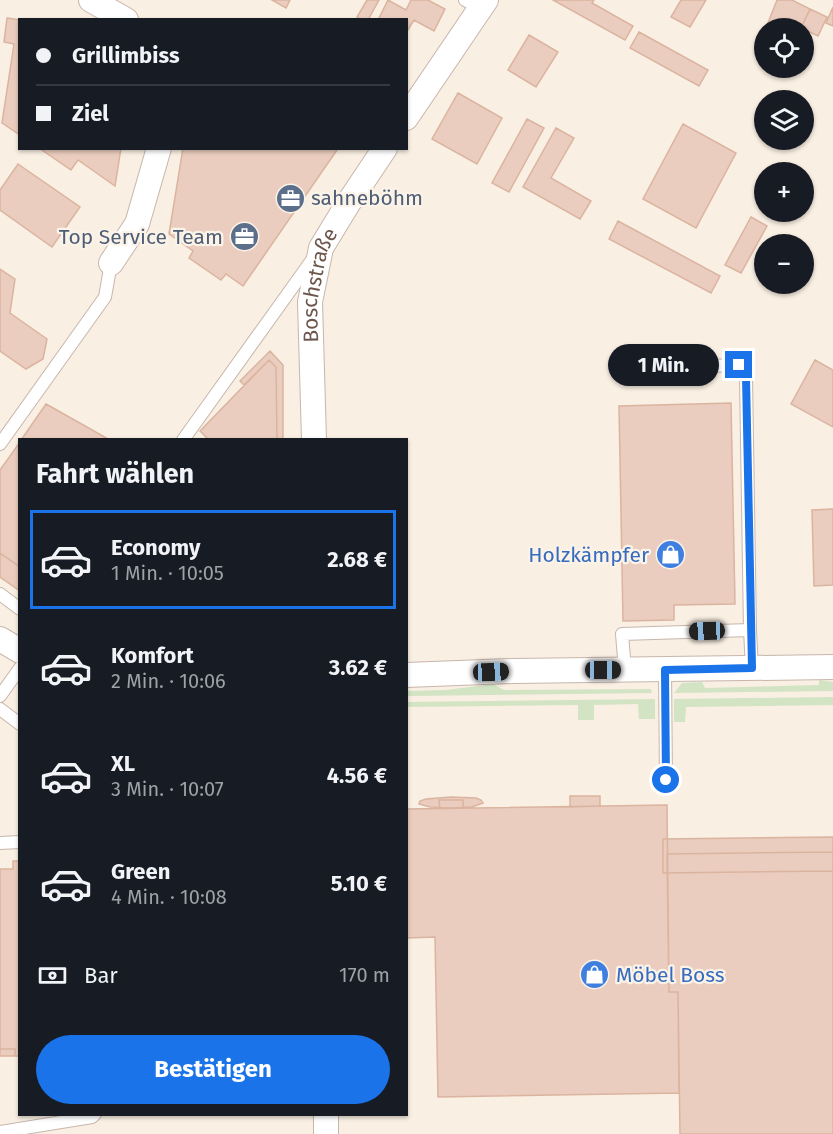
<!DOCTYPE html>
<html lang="de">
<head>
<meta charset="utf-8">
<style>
  body { margin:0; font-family:"Fira Sans",sans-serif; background:#20242c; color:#f1f3f6; height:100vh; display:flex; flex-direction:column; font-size:22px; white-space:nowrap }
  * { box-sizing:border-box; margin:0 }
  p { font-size:20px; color:#9ea1a6 }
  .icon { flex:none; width:33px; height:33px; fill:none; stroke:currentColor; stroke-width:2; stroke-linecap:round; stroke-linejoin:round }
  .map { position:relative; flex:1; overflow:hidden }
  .drawer { position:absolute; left:18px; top:438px; width:390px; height:678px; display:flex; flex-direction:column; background:#171b24; border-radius:0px; box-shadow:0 2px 4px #0004 }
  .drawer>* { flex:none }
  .top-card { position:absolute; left:18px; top:18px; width:390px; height:132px; border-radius:0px; box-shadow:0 2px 4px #0004; display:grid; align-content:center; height:132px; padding:0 18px; background:#171b24 }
  .tools { position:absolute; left:754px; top:18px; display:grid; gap:12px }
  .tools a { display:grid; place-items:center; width:60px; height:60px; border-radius:50%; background:#171b24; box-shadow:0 2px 4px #0004; font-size:30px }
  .end { position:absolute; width:27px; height:27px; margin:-14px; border:8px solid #1a73e8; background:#fff; box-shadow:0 0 0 3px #fff }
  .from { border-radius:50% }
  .bubble { position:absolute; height:42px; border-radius:21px; background:#171b24; box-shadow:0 2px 4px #0004; font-size:20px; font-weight:700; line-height:42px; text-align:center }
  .car { position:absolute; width:18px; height:36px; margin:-18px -9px; border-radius:8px; box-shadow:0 0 4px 2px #0007; background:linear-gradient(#222 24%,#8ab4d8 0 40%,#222 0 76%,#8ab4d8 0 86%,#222 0) }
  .top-card b { display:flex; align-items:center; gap:21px; height:57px; font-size:22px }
  .top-card b+b { border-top:2px solid #363941 }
  .top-card i { width:15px; height:15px; background:#f1f3f6 }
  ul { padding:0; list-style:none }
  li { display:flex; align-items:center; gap:18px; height:99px; margin:0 12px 9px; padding:0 6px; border:3px solid transparent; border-radius:0px }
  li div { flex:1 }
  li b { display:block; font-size:22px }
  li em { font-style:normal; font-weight:700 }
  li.current { border-color:#1a73e8 }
  li>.icon { width:54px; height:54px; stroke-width:1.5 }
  h2 { padding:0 18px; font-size:27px; line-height:72px }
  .pay { display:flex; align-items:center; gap:15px; height:66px; padding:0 18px; font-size:22px }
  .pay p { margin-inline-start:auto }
  .primary-button { display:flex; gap:12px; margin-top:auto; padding:12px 18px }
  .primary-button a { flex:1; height:69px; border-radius:36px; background:#1a73e8; color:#fff; font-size:24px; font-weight:700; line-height:69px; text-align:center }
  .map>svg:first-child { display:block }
</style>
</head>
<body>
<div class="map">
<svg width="833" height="1134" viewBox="0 0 833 1134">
  <rect width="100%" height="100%" fill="#f9efe3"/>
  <path fill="#d2e4c3" d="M819 680 833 682V691L674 693 682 683 702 682 705 688 819 685Z
    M493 684 504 690 651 689 652 693 407 696V691L446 690Z
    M833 697V705L686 707 685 722H674V699Z
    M655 699V719H639L638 704 594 705V720H578V705L406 707 407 702Z"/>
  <path fill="#eacdbe" stroke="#dbb4a0" stroke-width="1.5" d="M272 0H290L286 8Z
    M367 0H379L368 20H363L357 17Z
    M388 0 406 10 411 0H428L445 9 434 31 414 20 406 33V20H378Z
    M553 0H594L592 3 633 26 625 40Z
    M681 0H706L690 27 671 17Z
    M777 0H792L810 9 801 28H766Z
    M833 7V26L826 23Z
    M810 9 827 17 818 36 801 28Z
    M7 18 20 20V135L2 123 14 44 4 42Z
    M639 32 708 70 699 86 630 48Z
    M529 35 558 52 536 87 508 70Z
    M458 93 502 118 477 164 432 139Z
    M527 119 544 128 509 192 492 183Z
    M683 124 736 153 696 228 643 199Z
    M556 128 574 138 551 178 591 201 580 219 523 187Z
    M39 148H121L115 186 78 160 71 170Z
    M183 148H335L337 150 243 286 226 274 221 280 189 258 193 251 169 234Z
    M18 164 80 207 52 247 0 210V190Z
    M751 217 767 226 741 273 725 265Z
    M618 221 720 276 711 293 609 239Z
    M0 269 15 279 10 313 47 339 43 359 26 369 0 351Z
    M270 351 283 365V440H277L276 367 269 360 244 385 240 381Z
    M269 360 276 367 277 440H209L200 431Z
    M815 360 833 370V427L791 404Z
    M731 403 735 604 674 605V620L623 621 619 406Z
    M46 404 110 440H21Z
    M20 442V567L0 553V470Z
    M833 509V585L814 586 812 510Z
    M0 553 20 567V591L0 577Z
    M570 796H600V806L570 807Z
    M451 797 476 798 481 800 483 803 472 807 451 808 430 807 419 804 420 801 426 799Z
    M439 800H463V808H440Z
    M667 805 669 992H678L679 1093 438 1097 435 937 406 938V809Z
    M833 837V871L663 873V839Z
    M833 852V1134H680L678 992H669L667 854Z
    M13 861H20V1056H15V1049H0V869H13Z
    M0 1049H15V1056H0Z"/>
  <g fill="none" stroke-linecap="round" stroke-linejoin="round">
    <defs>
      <path id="service" d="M465 0 480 8
        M637 368 739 365 746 377 750 630
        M183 440 312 260
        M0 444 105 297 111 263
        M0 594 20 609
        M625 670 622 634 750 630 752 668
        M665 670 666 780
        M0 696 20 668
        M0 709 20 724
        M0 843 20 842
        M0 1132 92 1117 95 1114"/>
      <g id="minor">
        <path d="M91 0 126 20"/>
        <path d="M406 118 486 0"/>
        <path d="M111 263 137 224 159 148"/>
        <path id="s1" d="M314 440 310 302 321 248 349 202 385 148"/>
        <path d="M0 639 20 651"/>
        <path d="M406 675 513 671 833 667"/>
        <path d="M326 1134V1114"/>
      </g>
    </defs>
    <use href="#service" stroke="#c8b6ab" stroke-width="14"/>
    <use href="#minor" stroke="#c8b6ab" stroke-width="26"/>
    <use href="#service" stroke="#fff" stroke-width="12"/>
    <use href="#minor" stroke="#fff" stroke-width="24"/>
  </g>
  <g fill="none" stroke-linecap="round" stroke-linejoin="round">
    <path stroke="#1a73e8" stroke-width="8" d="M666 780 665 670 752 668 746 377 739 365"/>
  </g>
  <defs>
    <symbol id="office-disc" viewBox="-11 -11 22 22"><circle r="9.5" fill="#5c6f8a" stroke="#fcf3e8"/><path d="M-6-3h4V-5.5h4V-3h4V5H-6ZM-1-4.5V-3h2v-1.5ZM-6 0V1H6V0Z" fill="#fff"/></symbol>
    <symbol id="shop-disc" viewBox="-11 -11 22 22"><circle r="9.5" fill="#3f7fe0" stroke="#fcf3e8"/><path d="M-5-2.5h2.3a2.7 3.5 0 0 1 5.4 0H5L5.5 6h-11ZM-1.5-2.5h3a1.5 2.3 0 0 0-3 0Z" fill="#fff"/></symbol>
  </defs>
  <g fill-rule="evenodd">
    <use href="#office-disc" x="274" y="182" width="33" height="33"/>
    <use href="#office-disc" x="228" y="220" width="33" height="33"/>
    <use href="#shop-disc" x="654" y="538" width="33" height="33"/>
    <use href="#shop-disc" x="578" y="958" width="33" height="33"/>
  </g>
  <g text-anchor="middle" stroke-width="4.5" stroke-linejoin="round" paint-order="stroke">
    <g font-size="21" fill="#4e5e75" stroke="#fcf3e8" text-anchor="start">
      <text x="311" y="205">sahneböhm</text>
      <text x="223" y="244" text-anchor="end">Top Service Team</text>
    </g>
    <g font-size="21" fill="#6d564c" stroke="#fcf3e8">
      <text dy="7" stroke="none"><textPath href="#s1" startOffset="156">Boschstraße</textPath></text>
    </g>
    <g font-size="21" fill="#366cbe" stroke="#fcf3e8" text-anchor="end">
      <text x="649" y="562">Holzkämpfer</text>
      <text x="616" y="982" text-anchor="start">Möbel Boss</text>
    </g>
  </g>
</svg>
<div class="tools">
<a><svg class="icon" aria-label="locate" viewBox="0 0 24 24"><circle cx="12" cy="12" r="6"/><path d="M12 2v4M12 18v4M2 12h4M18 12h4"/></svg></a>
<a><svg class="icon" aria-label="layers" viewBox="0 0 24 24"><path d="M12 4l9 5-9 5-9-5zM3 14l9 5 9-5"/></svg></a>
<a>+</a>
<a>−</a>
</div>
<i class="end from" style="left:666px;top:780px"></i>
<i class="end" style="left:739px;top:365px"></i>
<div class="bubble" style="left:608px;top:344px;width:111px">1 Min.</div>
<i class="car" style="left:707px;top:631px;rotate:268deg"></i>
<i class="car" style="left:603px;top:670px;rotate:90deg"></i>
<i class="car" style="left:491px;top:672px;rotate:88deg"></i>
<div class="top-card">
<b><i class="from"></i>Grillimbiss</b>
<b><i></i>Ziel</b>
</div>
<section class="drawer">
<h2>Fahrt wählen</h2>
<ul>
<li class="current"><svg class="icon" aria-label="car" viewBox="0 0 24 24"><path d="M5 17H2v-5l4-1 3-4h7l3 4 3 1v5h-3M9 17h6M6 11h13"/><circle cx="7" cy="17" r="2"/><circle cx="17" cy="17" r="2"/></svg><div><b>Economy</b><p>1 Min. · 10:05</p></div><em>2.68 €</em></li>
<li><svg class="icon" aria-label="car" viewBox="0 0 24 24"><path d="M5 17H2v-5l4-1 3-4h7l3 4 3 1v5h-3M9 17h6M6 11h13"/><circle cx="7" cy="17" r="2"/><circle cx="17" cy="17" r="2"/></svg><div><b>Komfort</b><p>2 Min. · 10:06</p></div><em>3.62 €</em></li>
<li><svg class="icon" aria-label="car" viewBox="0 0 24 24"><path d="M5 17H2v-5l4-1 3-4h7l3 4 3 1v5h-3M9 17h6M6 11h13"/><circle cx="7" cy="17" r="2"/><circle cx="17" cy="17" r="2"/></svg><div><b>XL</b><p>3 Min. · 10:07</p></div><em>4.56 €</em></li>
<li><svg class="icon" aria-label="car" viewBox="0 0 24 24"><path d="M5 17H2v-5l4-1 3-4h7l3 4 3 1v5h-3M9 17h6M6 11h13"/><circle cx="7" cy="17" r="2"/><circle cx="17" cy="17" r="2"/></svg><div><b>Green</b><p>4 Min. · 10:08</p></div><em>5.10 €</em></li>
</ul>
<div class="pay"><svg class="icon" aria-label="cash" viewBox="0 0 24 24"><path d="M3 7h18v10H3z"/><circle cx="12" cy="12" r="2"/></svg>Bar<p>170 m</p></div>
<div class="primary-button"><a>Bestätigen</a></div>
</section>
</div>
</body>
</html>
